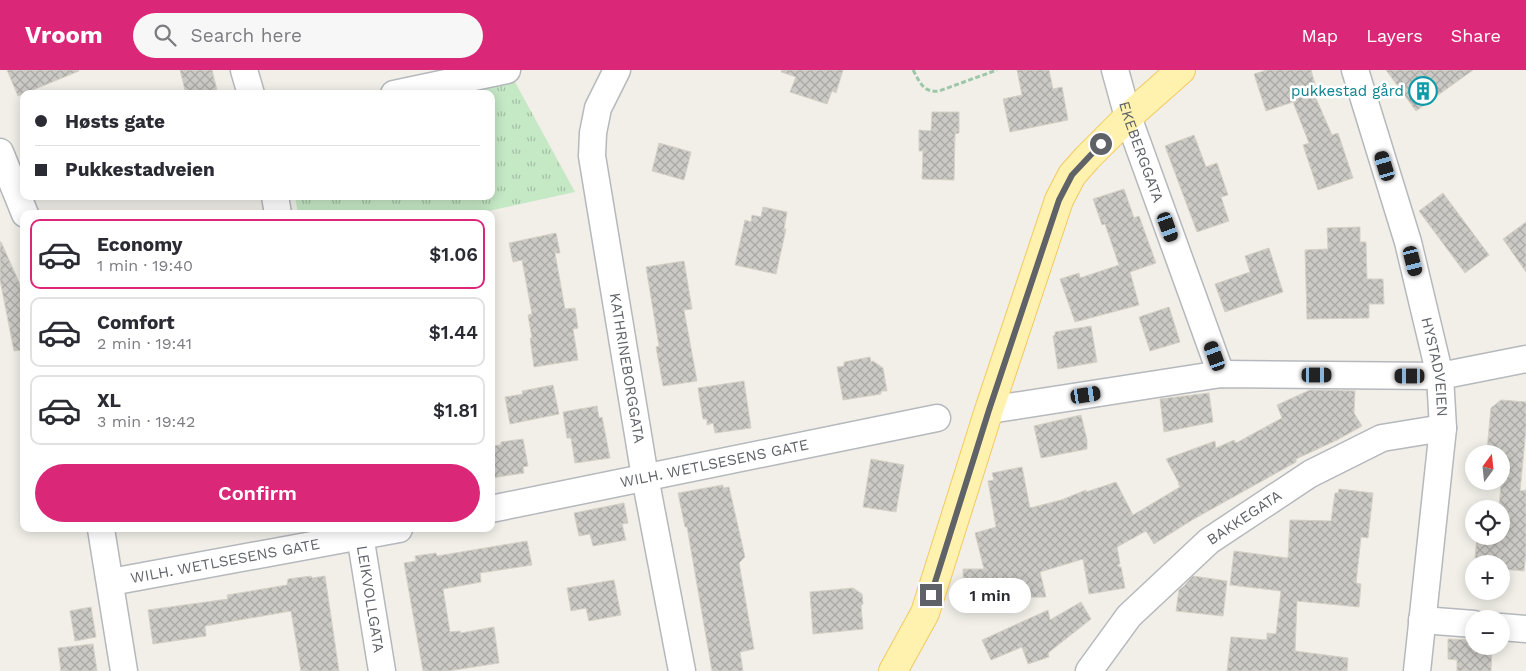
<!DOCTYPE html>
<html lang="en">
<head>
<meta charset="utf-8">
<style>
  body { margin:0; font-family:"Work Sans",sans-serif; background:#f7f7f7; color:#2b2b33; height:100vh; display:flex; flex-direction:column; font-size:19px; white-space:nowrap }
  * { box-sizing:border-box; margin:0 }
  p { font-size:16px; color:#7c7c81 }
  .icon { flex:none; width:28px; height:28px; fill:none; stroke:currentColor; stroke-width:2; stroke-linecap:round; stroke-linejoin:round }
  .map { position:relative; flex:1; overflow:hidden }
  .side { position:absolute; left:20px; top:140px; width:475px; height:322px; display:flex; flex-direction:column; background:#fff; border-radius:10px; box-shadow:0 2px 12px #0003 }
  .side>* { flex:none }
  .hud { position:absolute; left:20px; top:20px; width:475px; height:110px; border-radius:10px; box-shadow:0 2px 12px #0003; display:grid; align-content:center; height:110px; padding:0 15px; background:#fff }
  .needle { width:32px; rotate:15deg }
  .tools { position:absolute; left:1465px; top:375px; display:grid; gap:10px }
  .tools a { display:grid; place-items:center; width:45px; height:45px; border-radius:50%; background:#fff; box-shadow:0 2px 12px #0003; font-size:25px }
  .end { position:absolute; width:22px; height:22px; margin:-11px; border:6px solid #5f6368; background:#fff; box-shadow:0 0 0 2px #fff }
  .from { border-radius:50% }
  .bubble { position:absolute; height:35px; border-radius:18px; background:#fff; box-shadow:0 2px 12px #0003; font-size:16px; font-weight:600; line-height:35px; text-align:center }
  .car { position:absolute; width:15px; height:30px; margin:-15px -8px; border-radius:6px; box-shadow:0 0 4px 1px #0007; background:linear-gradient(#222 24%,#8ab4d8 0 40%,#222 0 76%,#8ab4d8 0 86%,#222 0) }
  .hud b { display:flex; align-items:center; gap:18px; height:48px; font-size:19px }
  .hud b+b { border-top:1px solid #e1e1e2 }
  .hud i { width:12px; height:12px; background:#2b2b33 }
  ul { padding:9px 0 0; list-style:none }
  li { display:flex; align-items:center; gap:15px; height:70px; margin:0 10px 8px; padding:0 5px; border:2px solid #e1e1e2; border-radius:10px }
  li div { flex:1 }
  li b { display:block; font-size:19px }
  li em { font-style:normal; font-weight:600 }
  li.current { border-color:#db2777 }
  li>.icon { width:45px; height:45px; stroke-width:1.5 }
  .cta { display:flex; gap:10px; margin-top:auto; padding:10px 15px }
  .cta a { flex:1; height:58px; border-radius:30px; background:#db2777; color:#fff; font-size:20px; font-weight:600; line-height:58px; text-align:center }
  header { display:flex; align-items:center; gap:30px; box-sizing:border-box; height:70px; padding:0 25px; background:#db2777; color:#fff }
  header strong { font-size:24px }
  nav { display:flex; gap:28px; margin-inline-start:auto; font-size:18px }
  .search { width:350px; height:45px; background:#f7f7f7; display:flex; align-items:center; gap:12px; box-sizing:border-box; padding:0 18px; border-radius:28px; color:#7c7c81; font-size:19px }
  .map>svg:first-child { display:block }
</style>
</head>
<body>
<header>
<strong>Vroom</strong>
<div class="search"><svg class="icon" aria-label="search" viewBox="0 0 24 24"><circle cx="10" cy="10" r="6"/><path d="M15 15l6 6"/></svg>Search here</div>
<nav><a>Map</a><a>Layers</a><a>Share</a></nav>
</header>
<div class="map">
<svg width="1526" height="601" viewBox="0 0 1526 601">
  <defs>
    <pattern id="grass-tufts" width="24" height="20" patternUnits="userSpaceOnUse" patternTransform="scale(1.25)"><rect width="24" height="20" fill="#c5e8c5"/><path d="M3 7l-1-3M5 7V3M7 7l1-3M15 17l-1-3M17 17v-4M19 17l1-3" fill="none" stroke="#a3c0a4"/></pattern>
    <pattern id="building-cross-hatch" width="8" height="8" patternUnits="userSpaceOnUse" patternTransform="scale(1.25)"><rect width="8" height="8" fill="#cccac5"/><path d="M0 0l8 8M0 8l8-8" fill="none" stroke="#a9a8a4"/></pattern>
  </defs>
  <rect width="100%" height="100%" fill="#f1efe8"/>
  <path fill="url(#grass-tufts)" d="M515 12 575 122 475 144H298L295 126H491V24H465Z"/>
  <path fill="url(#building-cross-hatch)" stroke="#d6d1c6" d="M7 0H78L79 1 18 26Z
    M180 0H212L218 24H186Z
    M782 0H843L836 23 832 21 827 34 790 22 796 7 781 2Z
    M1017 0H1049L1053 19 1062 17 1068 50 1010 62 1003 29 1022 25Z
    M1267 0H1311L1318 25 1315 26 1332 65 1338 63 1353 108 1318 120 1303 75 1309 73 1293 32 1266 41 1254 4Z
    M1386 0H1473L1416 41Z
    M932 42H959V63L955 64 954 110 922 109 923 81H919V60L931 61Z
    M1194 65 1206 97 1217 93 1228 125 1221 127 1229 151 1197 162 1165 76Z
    M659 73 691 82 684 110 652 101Z
    M1124 119 1134 148 1139 146 1156 193 1130 202 1139 235 1075 252 1060 209 1079 203 1080 208 1119 195 1105 154 1102 155 1093 129Z
    M1443 123 1489 185 1465 203 1419 141Z
    M763 137 787 142 784 159H786L776 204 735 195 745 150 751 152 752 145 761 147Z
    M1526 152V202L1503 169Z
    M1360 157V172H1366L1367 209H1383L1384 234H1369V248L1307 249 1305 180 1328 179 1327 158Z
    M556 163 560 183H555L565 239 575 238 578 258 573 259 578 290 534 297 530 268H532L528 245 532 244 522 190 513 192 509 173Z
    M0 172H1L24 223V280L14 281 0 210Z
    M1269 178 1283 222 1225 242 1215 214 1250 202 1245 186Z
    M684 191 692 239 684 240 697 311 663 316 656 277 659 276 646 197Z
    M1169 237 1180 272 1150 281 1139 247Z
    M1091 256 1097 292 1058 299 1053 266 1055 265V262Z
    M870 287 871 292 873 291 883 298 887 321H881V324L843 330 837 297 844 296V292Z
    M744 311 751 358 715 363 713 353 707 355V349H703L698 318Z
    M553 315 559 344 510 354 505 327 523 324 522 321Z
    M1310 320 1355 321 1354 343 1362 356 1337 370 1296 389V392L1192 450 1154 474 1146 461 1117 477 1120 494 1117 496 1121 497 1125 518 1089 524 1083 489 1040 502 1046 527 964 528 963 499H984L975 463 996 457 988 411 994 410 992 403 1022 397 1030 438 1061 430 1086 420V422L1116 412 1133 445 1180 417 1178 413H1179L1166 389 1215 371 1216 378 1234 370 1236 373 1282 348 1277 335Z
    M1209 323 1213 352 1164 362 1160 329Z
    M1501 330 1526 332V358L1520 421 1526 420V483L1524 501 1501 499V491L1475 488 1477 466H1501V439H1499L1501 414V384H1488V380H1487L1491 338Z
    M597 336 599 348 602 347 610 388 575 393 571 368H567L563 342Z
    M1081 345 1087 370V379L1041 388 1034 356Z
    M523 369 528 396 523 397 524 403 491 408V376L501 375V372Z
    M871 389 904 395 896 442 863 437Z
    M723 415V418L729 417 745 487 739 493 754 579 740 582 743 601H712L687 457H685L678 423Z
    M1339 419 1373 423 1368 468 1361 467 1356 513 1361 514 1359 537 1297 531 1295 581 1348 588 1347 601H1227L1231 567 1267 570V563L1276 564 1281 521 1230 515 1234 481 1288 488 1290 450 1331 451 1335 423H1338Z
    M624 433 628 453 622 454 626 470 593 476 590 464 579 466 574 443Z
    M527 471 532 495 480 503 481 512 443 519 450 562 460 561 461 563 494 557 499 593 448 601H423L404 493 416 491 415 486 436 483 437 486Z
    M311 506 312 508 325 506 339 601H301L291 541 205 556 206 566 153 574 148 540 228 529 227 525 287 515 288 509Z
    M1193 506 1227 511 1223 546 1176 541 1179 520 1184 516Z
    M614 510 621 545 589 551 586 538 571 541 567 518Z
    M853 518 862 524 863 534 861 536 863 559 813 564 810 522Z
    M1081 532 1091 549 1048 583 1049 587 1028 594 1022 577 991 590 982 570 1048 540 1050 550Z
    M91 537 96 567 75 571 70 541Z
    M1448 569 1474 570V576H1492L1491 601H1457V590L1448 589Z
    M93 574 97 601H61L58 578Z"/>
  <g fill="none" stroke-linecap="round" stroke-linejoin="round">
    <defs>
      <g id="minor">
        <path d="M244 0 251 24"/>
        <path id="s1" d="M617 0 598 38 593 63 592 86 645 407 682 601"/>
        <path id="s2" d="M1115 0 1128 47 1221 304"/>
        <path id="s3" d="M1355 0 1408 172 1440 306 1443 358 1417 601"/>
        <path d="M394 24 507 0"/>
        <path d="M0 82 25 144"/>
        <path d="M275 126 278 144"/>
        <path d="M989 340 1221 304 1440 306 1526 289"/>
        <path id="s4" d="M491 439 937 348"/>
        <path d="M101 459 124 601"/>
        <path id="s5" d="M359 459 382 601"/>
        <path id="s6" d="M111 512 399 459"/>
        <path d="M1422 550 1474 554"/>
        <path d="M1501 557 1526 559"/>
        <path id="s7" d="M1089 601 1129 546 1209 471 1310 404 1382 368 1443 358"/>
      </g>
      <path id="major" d="M893 601 925 543 989 340 1059 130 1072 105 1087 88 1128 47 1181 0"/>
    </defs>
    <use href="#minor" stroke="#b5b8bc" stroke-width="29"/>
    <use href="#major" stroke="#f2c960" stroke-width="30"/>
    <path stroke="#9cc7a9" stroke-width="3" stroke-dasharray="5 2.5" stroke-linecap="butt" d="M913 0C920 12 923 23 939 21L997 0"/>
    <use href="#minor" stroke="#fff" stroke-width="26"/>
    <use href="#major" stroke="#fff2af" stroke-width="28"/>
  </g>
  <g fill="none" stroke-linecap="round" stroke-linejoin="round">
    <path stroke="#5f6368" stroke-width="6" d="M931 525 989 340 1059 130 1072 105 1101 74"/>
  </g>
  <defs>
    <symbol id="building-ring" viewBox="-11 -11 22 22"><circle r="9.5" fill="#fff" stroke="#0f9aa8" stroke-width="1.5"/><path d="M-4-6H4V6H1V3H-1V6H-4ZM-2.5-4.3h1.7v1.8h-1.7ZM.8-4.3h1.7v1.8H.8ZM-2.5-1h1.7V.8h-1.7ZM.8-1h1.7V.8H.8Z" fill="#0f9aa8"/></symbol>
  </defs>
  <g fill-rule="evenodd">
    <use href="#building-ring" x="1407" y="5" width="32" height="32"/>
  </g>
  <g text-anchor="middle" stroke-width="5" stroke-linejoin="round" paint-order="stroke">
    <g font-size="15" fill="#0d838f" stroke="#fff" text-anchor="end">
      <text x="1404" y="26">pukkestad gård</text>
    </g>
    <g font-size="15" fill="#5f6368" stroke="#fff">
      <text dy="5" stroke="none"><textPath href="#s2" startOffset="86">EKEBERGGATA</textPath></text>
      <text dy="5" stroke="none"><textPath href="#s3" startOffset="308">HYSTADVEIEN</textPath></text>
      <text dy="5" stroke="none"><textPath href="#s1" startOffset="306">KATHRINEBORGGATA</textPath></text>
      <text dy="5" stroke="none"><textPath href="#s4" startOffset="228">WILH. WETLSESENS GATE</textPath></text>
      <text dy="5" stroke="none"><textPath href="#s7" startOffset="220">BAKKEGATA</textPath></text>
      <text dy="5" stroke="none"><textPath href="#s6" startOffset="116">WILH. WETLSESENS GATE</textPath></text>
      <text dy="5" stroke="none"><textPath href="#s5" startOffset="71">LEIKVOLLGATA</textPath></text>
    </g>
  </g>
</svg>
<div class="tools">
<a><svg class="needle" viewBox="-14 -14 28 28"><path d="M0-13l5 13h-10z" fill="#e53935"/><path d="M0 13l5-13h-10z" fill="#7c7c81"/></svg></a>
<a><svg class="icon" aria-label="locate" viewBox="0 0 24 24"><circle cx="12" cy="12" r="6"/><path d="M12 2v4M12 18v4M2 12h4M18 12h4"/></svg></a>
<a>+</a>
<a>−</a>
</div>
<i class="end from" style="left:1101px;top:74px"></i>
<i class="end" style="left:931px;top:525px"></i>
<div class="bubble" style="left:949px;top:508px;width:82px">1 min</div>
<i class="car" style="left:1385px;top:96px;rotate:343deg"></i>
<i class="car" style="left:1168px;top:157px;rotate:160deg"></i>
<i class="car" style="left:1413px;top:191px;rotate:166deg"></i>
<i class="car" style="left:1215px;top:286px;rotate:340deg"></i>
<i class="car" style="left:1317px;top:305px;rotate:90deg"></i>
<i class="car" style="left:1410px;top:306px;rotate:270deg"></i>
<i class="car" style="left:1086px;top:325px;rotate:81deg"></i>
<div class="hud">
<b><i class="from"></i>Høsts gate</b>
<b><i></i>Pukkestadveien</b>
</div>
<section class="side">
<ul>
<li class="current"><svg class="icon" aria-label="car" viewBox="0 0 24 24"><path d="M5 17H2v-5l4-1 3-4h7l3 4 3 1v5h-3M9 17h6M6 11h13"/><circle cx="7" cy="17" r="2"/><circle cx="17" cy="17" r="2"/></svg><div><b>Economy</b><p>1 min · 19:40</p></div><em>$1.06</em></li>
<li><svg class="icon" aria-label="car" viewBox="0 0 24 24"><path d="M5 17H2v-5l4-1 3-4h7l3 4 3 1v5h-3M9 17h6M6 11h13"/><circle cx="7" cy="17" r="2"/><circle cx="17" cy="17" r="2"/></svg><div><b>Comfort</b><p>2 min · 19:41</p></div><em>$1.44</em></li>
<li><svg class="icon" aria-label="car" viewBox="0 0 24 24"><path d="M5 17H2v-5l4-1 3-4h7l3 4 3 1v5h-3M9 17h6M6 11h13"/><circle cx="7" cy="17" r="2"/><circle cx="17" cy="17" r="2"/></svg><div><b>XL</b><p>3 min · 19:42</p></div><em>$1.81</em></li>
</ul>
<div class="cta"><a>Confirm</a></div>
</section>
</div>
</body>
</html>
